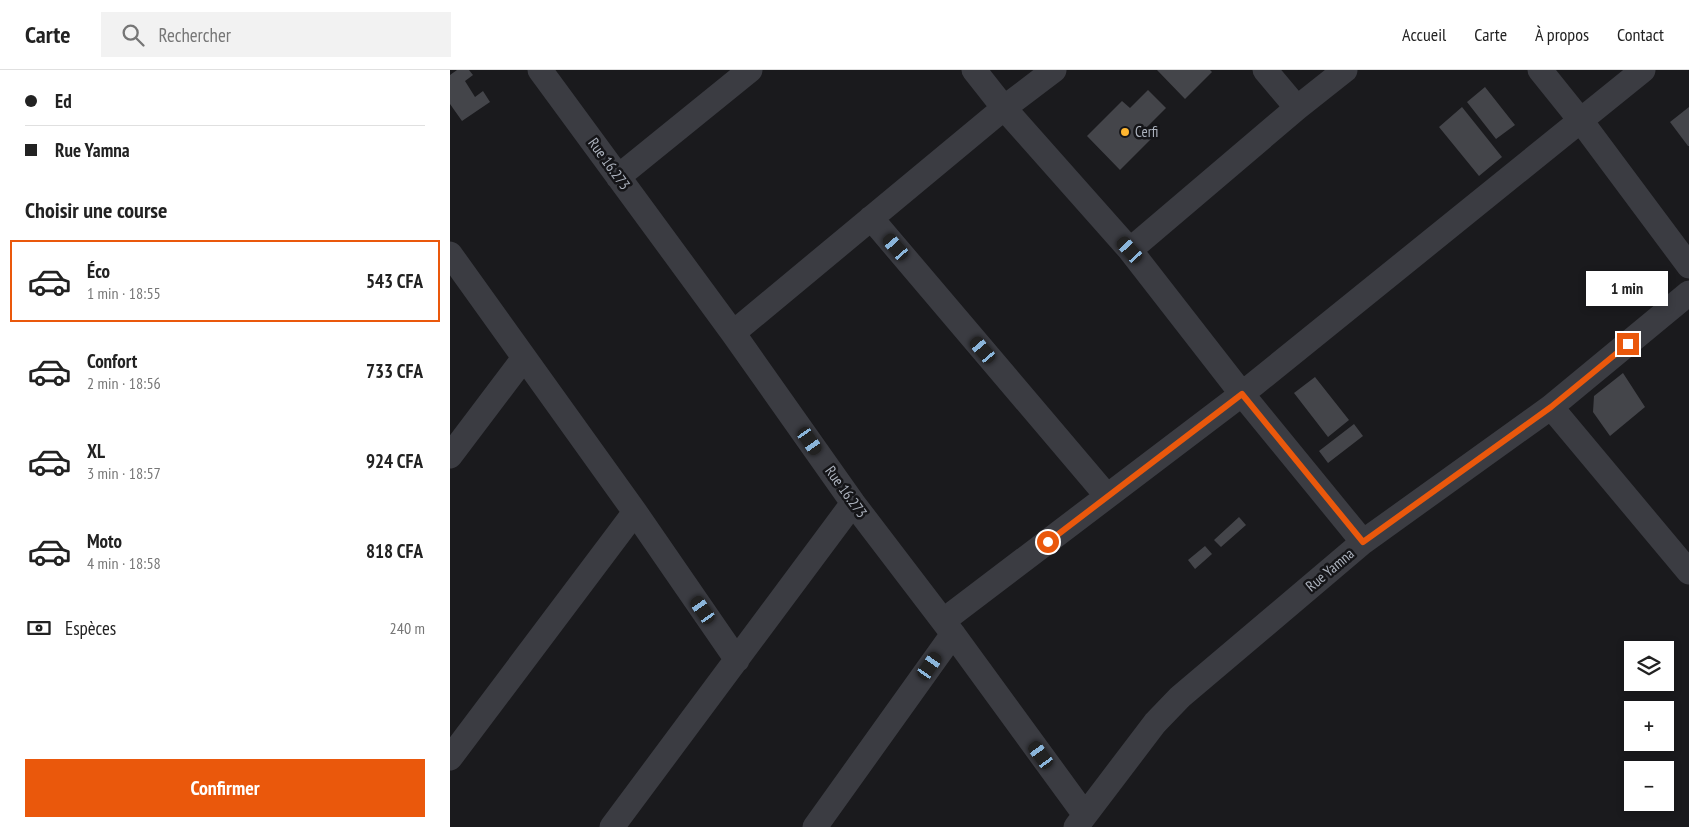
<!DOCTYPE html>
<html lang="fr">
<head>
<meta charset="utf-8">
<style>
  body { margin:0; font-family:"PT Sans Narrow",sans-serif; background:#f2f2f2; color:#222; height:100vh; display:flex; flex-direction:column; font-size:19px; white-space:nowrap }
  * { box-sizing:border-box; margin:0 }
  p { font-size:16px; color:#767676 }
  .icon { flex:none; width:28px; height:28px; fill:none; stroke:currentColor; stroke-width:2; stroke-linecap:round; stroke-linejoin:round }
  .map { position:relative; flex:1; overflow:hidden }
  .panel { display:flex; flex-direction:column; background:#fff; width:450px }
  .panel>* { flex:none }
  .banner { display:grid; align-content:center; height:110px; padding:0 25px; background:#fff }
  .buttons { position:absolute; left:1174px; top:571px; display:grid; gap:10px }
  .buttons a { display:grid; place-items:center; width:50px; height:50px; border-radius:0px; background:#fff; box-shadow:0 2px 8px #0003; font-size:25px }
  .end { position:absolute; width:22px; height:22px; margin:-11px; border:6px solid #ea580c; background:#fff; box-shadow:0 0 0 2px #fff }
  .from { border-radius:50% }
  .bubble { position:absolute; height:35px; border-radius:0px; background:#fff; box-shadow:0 2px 8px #0003; font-size:16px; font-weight:600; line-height:35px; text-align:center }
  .car { position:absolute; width:15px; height:30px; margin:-15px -8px; border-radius:6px; box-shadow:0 0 4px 1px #0007; background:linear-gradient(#222 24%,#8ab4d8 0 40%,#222 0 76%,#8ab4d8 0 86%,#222 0) }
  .banner b { display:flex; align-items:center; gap:18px; height:48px; font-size:19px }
  .banner b+b { border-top:1px solid #e0e0e0 }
  .banner i { width:12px; height:12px; background:#222 }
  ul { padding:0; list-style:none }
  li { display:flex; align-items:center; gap:15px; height:82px; margin:0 10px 8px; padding:0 15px; border:2px solid transparent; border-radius:0px }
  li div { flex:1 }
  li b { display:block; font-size:19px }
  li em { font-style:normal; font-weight:600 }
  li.selected { border-color:#ea580c }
  li>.icon { width:45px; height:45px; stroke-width:1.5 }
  h2 { padding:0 25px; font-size:22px; line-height:60px }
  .pay { display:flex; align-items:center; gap:12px; height:55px; padding:0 25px; font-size:19px }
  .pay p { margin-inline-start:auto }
  .button { display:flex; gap:10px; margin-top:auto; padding:10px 25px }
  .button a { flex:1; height:58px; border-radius:0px; background:#ea580c; color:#fff; font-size:20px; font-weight:600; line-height:58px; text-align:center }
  header { display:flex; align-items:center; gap:30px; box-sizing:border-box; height:70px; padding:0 25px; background:#fff; border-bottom:1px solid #e0e0e0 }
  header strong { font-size:24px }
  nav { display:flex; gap:28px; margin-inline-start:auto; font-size:18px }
  .search { width:350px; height:45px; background:#f2f2f2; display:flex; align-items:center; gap:12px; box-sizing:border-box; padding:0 18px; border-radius:0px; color:#767676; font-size:19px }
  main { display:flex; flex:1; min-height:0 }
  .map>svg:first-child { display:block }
</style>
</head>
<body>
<header>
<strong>Carte</strong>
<div class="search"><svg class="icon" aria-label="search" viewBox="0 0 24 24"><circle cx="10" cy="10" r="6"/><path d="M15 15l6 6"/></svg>Rechercher</div>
<nav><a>Accueil</a><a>Carte</a><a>À propos</a><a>Contact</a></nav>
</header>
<main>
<section class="panel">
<div class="banner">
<b><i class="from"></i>Ed</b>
<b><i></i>Rue Yamna</b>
</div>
<h2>Choisir une course</h2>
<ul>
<li class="selected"><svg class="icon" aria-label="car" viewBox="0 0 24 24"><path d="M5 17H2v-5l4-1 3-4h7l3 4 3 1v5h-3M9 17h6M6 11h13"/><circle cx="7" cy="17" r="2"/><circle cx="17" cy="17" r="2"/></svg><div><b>Éco</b><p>1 min · 18:55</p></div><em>543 CFA</em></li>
<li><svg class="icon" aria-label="car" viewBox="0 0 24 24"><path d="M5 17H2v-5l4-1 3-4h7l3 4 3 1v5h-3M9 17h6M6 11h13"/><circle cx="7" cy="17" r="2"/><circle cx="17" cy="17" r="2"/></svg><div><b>Confort</b><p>2 min · 18:56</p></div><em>733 CFA</em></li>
<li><svg class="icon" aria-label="car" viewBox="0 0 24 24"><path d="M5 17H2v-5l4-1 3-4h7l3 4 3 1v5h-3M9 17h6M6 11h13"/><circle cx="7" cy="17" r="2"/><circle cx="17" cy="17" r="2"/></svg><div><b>XL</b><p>3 min · 18:57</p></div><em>924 CFA</em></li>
<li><svg class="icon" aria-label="car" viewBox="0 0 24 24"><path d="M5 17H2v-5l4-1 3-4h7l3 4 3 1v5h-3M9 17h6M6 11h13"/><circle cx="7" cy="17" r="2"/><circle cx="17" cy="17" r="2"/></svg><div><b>Moto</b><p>4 min · 18:58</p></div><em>818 CFA</em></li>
</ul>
<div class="pay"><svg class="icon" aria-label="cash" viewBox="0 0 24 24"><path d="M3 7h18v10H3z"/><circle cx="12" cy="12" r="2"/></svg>Espèces<p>240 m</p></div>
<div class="button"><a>Confirmer</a></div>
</section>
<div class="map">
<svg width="1239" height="757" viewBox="0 0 1239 757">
  <rect width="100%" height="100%" fill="#1a1a1d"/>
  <path fill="#44454a" d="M7 0H19L23 5 15 11 25 27 33 21 40 32 12 51 0 34V5Z
    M707 0H760L762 2 735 29Z
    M1035 17 1065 55 1046 69 1017 32Z
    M698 20 716 38 697 57 705 65 670 100 637 66 672 31 680 38Z
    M1012 37 1052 87 1029 106 989 57Z
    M1239 37V76H1238L1220 52Z
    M1173 303 1195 337 1160 366 1143 342 1144 326Z
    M865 307 899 350 878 367 844 323Z
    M904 354 913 366 878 393 869 381Z
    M789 447 796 455 771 477 764 470Z
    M755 476 762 484 745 499 738 490Z"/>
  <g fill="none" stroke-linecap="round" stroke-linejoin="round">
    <path stroke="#3b3c42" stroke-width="25" d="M90 0 283 263 403 433 503 564 635 745
      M524 0 554 38 680 180 792 324 913 472
      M815 0 847 38
      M1090 0 1131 51 1239 196
      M168 107 300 0
      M421 148 657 426
      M680 180 847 38 895 0
      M0 184 185 442 287 590
      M283 263 554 38 604 0
      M1101 337 1239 502
      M0 386 74 288
      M493 551 792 324 1193 0
      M0 688 185 442
      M162 757 403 433
      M365 757 503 564
      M626 757 705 653 730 627 913 472 1101 337 1239 223"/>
  </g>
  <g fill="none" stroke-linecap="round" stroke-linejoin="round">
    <path stroke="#ea580c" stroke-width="6" d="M598 472 792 324 913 472 1101 337 1178 274"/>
  </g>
  <circle fill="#ffb630" stroke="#151518" stroke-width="2" cx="675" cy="62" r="5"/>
  <g text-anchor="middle" stroke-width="5" stroke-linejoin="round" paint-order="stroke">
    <g font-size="15" fill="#acb2bd" stroke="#151518" text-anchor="start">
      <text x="685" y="67">Cerfi</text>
    </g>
    <g font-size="15" fill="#acb2bd" stroke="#151518">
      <text transform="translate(159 94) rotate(54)" y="5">Rue 16.273</text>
      <text transform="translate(396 422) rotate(54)" y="5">Rue 16.273</text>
      <text transform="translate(880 500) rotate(-40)" y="5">Rue Yamna</text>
    </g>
  </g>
</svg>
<div class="buttons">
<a><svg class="icon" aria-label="layers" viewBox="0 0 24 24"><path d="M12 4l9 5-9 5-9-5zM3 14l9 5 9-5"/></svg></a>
<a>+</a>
<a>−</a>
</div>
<i class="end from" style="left:598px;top:472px"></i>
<i class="end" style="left:1178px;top:274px"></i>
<div class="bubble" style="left:1136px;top:201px;width:82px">1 min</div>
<i class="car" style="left:446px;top:177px;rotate:319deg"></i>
<i class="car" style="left:680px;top:180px;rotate:318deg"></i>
<i class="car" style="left:533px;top:280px;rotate:320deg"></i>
<i class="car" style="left:360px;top:371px;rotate:145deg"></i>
<i class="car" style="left:253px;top:540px;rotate:325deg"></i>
<i class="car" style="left:480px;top:596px;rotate:35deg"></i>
<i class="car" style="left:591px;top:685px;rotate:324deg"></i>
</div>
</main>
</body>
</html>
